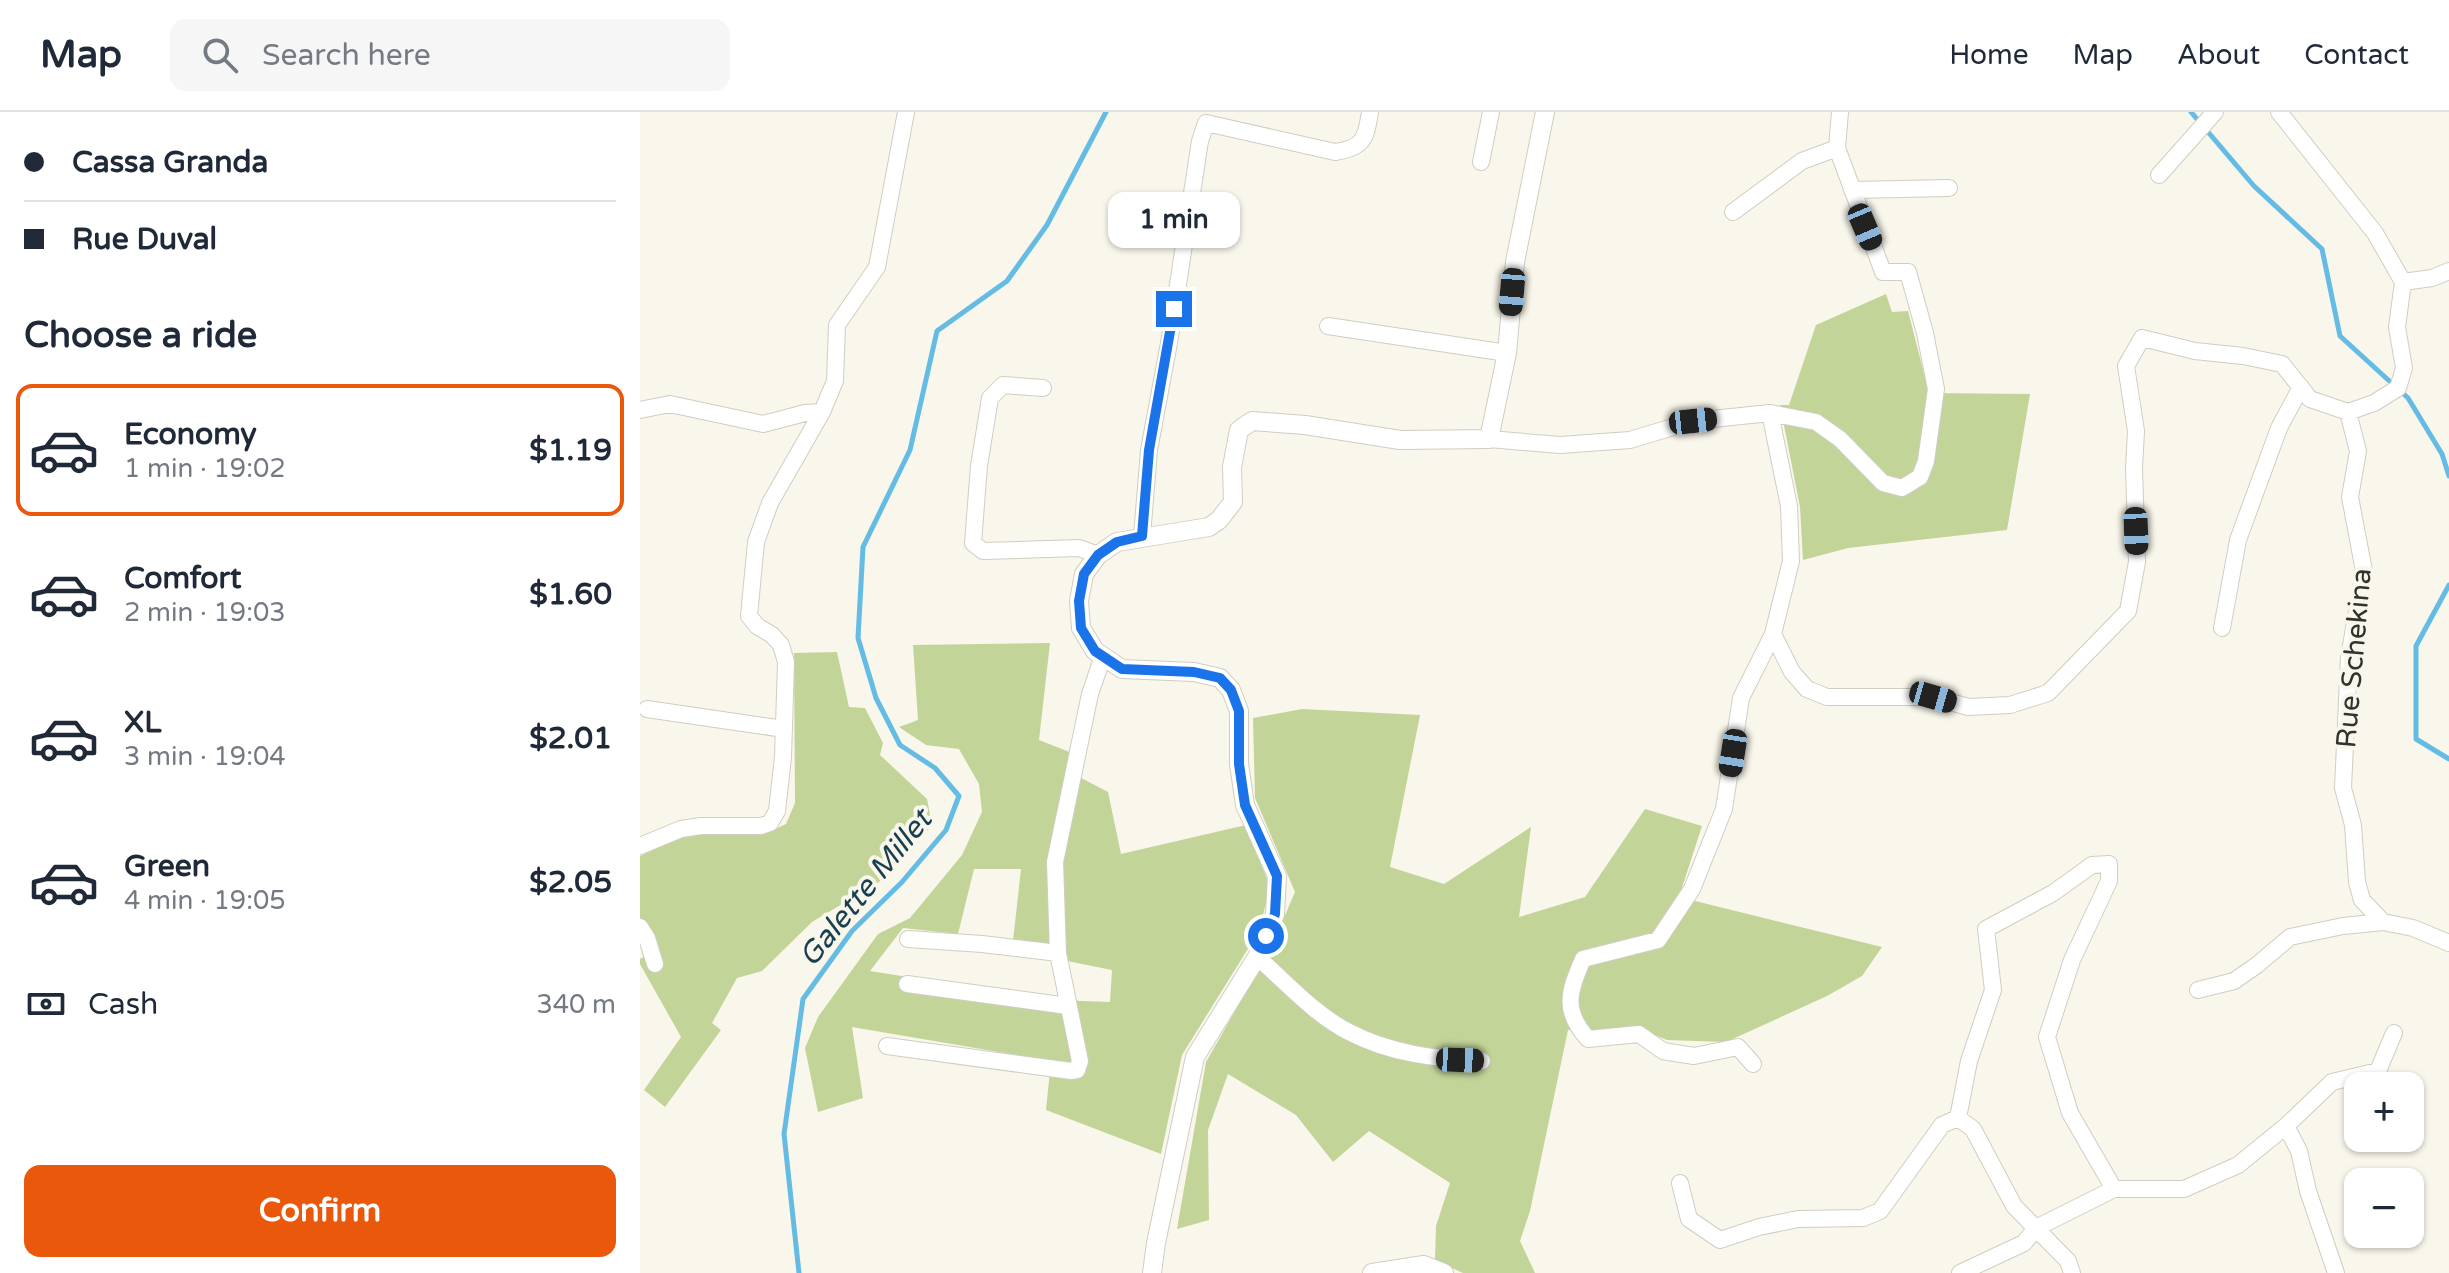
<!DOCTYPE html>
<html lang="en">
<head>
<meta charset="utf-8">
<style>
  body { margin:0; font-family:"Varela Round",sans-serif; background:#f6f6f7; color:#1f2937; height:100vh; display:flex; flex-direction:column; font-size:30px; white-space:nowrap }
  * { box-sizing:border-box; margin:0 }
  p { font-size:26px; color:#747a83 }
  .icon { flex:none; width:44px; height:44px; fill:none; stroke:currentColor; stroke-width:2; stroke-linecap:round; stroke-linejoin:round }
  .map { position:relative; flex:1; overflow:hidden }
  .sheet { display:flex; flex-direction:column; background:#fff; width:640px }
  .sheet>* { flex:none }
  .guide { display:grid; align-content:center; height:176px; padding:0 24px; background:#fff }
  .fabs { position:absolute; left:1704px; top:960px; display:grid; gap:16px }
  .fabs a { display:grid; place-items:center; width:80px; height:80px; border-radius:16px; background:#fff; box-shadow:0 2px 6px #0004; font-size:40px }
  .end { position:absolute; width:36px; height:36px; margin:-18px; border:10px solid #1a73e8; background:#fff; box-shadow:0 0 0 4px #fff }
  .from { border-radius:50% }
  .bubble { position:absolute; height:56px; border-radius:16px; background:#fff; box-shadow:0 2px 6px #0004; font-size:26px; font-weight:700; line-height:56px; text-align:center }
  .car { position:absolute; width:24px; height:48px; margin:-24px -12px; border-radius:10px; box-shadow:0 0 6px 2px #0007; background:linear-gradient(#222 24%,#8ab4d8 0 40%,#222 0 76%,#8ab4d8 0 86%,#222 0) }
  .guide b { display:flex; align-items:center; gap:28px; height:76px; font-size:30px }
  .guide b+b { border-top:2px solid #e0e1e3 }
  .guide i { width:20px; height:20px; background:#1f2937 }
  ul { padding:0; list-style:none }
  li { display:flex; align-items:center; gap:24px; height:132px; margin:0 16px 12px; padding:0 8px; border:4px solid transparent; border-radius:16px }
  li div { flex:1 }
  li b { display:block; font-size:30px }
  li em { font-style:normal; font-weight:700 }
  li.selected { border-color:#ea580c }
  li>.icon { width:72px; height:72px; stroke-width:1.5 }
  h2 { padding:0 24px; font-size:36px; line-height:96px }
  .pay { display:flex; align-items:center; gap:20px; height:88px; padding:0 24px; font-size:30px }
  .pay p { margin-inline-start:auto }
  .button { display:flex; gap:16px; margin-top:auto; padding:16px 24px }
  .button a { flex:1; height:92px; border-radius:16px; background:#ea580c; color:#fff; font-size:32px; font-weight:700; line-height:92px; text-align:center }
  header { display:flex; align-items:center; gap:48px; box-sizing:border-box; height:112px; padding:0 40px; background:#fff; border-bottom:2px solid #e0e1e3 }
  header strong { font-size:38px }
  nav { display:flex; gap:44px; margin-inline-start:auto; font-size:28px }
  .search { width:560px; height:72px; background:#f6f6f7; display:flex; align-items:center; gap:20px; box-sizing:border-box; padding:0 28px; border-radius:16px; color:#747a83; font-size:30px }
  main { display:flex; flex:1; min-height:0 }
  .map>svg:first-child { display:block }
</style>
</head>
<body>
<header>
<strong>Map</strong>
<div class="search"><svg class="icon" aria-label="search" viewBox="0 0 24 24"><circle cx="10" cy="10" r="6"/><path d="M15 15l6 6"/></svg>Search here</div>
<nav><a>Home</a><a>Map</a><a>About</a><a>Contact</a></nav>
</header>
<main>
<section class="sheet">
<div class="guide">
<b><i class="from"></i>Cassa Granda</b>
<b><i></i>Rue Duval</b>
</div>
<h2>Choose a ride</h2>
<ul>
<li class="selected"><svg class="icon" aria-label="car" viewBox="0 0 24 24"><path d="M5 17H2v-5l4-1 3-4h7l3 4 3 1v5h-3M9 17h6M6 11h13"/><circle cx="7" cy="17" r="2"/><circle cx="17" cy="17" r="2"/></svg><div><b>Economy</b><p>1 min · 19:02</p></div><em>$1.19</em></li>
<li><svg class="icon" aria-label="car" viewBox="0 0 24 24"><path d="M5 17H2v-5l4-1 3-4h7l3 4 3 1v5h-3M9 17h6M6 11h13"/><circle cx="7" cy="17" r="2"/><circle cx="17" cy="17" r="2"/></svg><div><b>Comfort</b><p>2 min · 19:03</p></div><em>$1.60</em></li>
<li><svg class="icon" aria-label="car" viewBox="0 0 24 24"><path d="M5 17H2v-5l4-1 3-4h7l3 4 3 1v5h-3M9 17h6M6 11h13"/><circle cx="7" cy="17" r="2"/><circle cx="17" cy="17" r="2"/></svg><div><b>XL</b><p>3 min · 19:04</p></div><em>$2.01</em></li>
<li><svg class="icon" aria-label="car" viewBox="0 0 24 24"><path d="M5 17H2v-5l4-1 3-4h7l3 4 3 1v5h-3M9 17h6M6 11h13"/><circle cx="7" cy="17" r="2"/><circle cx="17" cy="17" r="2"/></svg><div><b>Green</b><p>4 min · 19:05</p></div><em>$2.05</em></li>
</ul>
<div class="pay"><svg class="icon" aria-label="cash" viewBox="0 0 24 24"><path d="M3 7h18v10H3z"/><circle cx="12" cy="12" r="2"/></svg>Cash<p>340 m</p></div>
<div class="button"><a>Confirm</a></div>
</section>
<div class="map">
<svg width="1809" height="1161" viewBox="0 0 1809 1161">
  <rect width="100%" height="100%" fill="#f9f6eb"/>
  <path fill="#c3d498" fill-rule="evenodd" d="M1246 182 1252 200 1268 199 1289 281 1390 282 1367 418 1208 436 1163 448 1160 395 1140 293H1149L1176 213Z
    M410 531 399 628 432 641 428 659 468 680 481 742 606 713 630 775 619 819 542 943 521 1042 406 998 411 949 212 915 223 986 178 1000 165 936 178 905 238 822 270 806 322 743 342 700 339 672 319 637 286 633 259 615 278 608 273 533ZM334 757H381L372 838 472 858 470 890 415 888 230 859 263 816 318 822Z
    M197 540 209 595 225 596 243 631 240 643 287 687 292 713 249 764 172 810 122 859 97 866 72 911 81 918 25 995 4 978 41 925 0 852V847L9 842 0 829V744L45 723 125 722 146 712 155 691 154 541Z
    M662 597 780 603 750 755 804 772 891 715 879 805 945 785 1005 697 1062 714 1039 785 1242 835 1222 864 1187 884 1086 930 1027 928 995 915 951 919 928 918 890 1099 880 1129 895 1161H823L795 1148 796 1114 810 1071 729 1019 693 1050 656 1003 588 962 568 1018 569 1108 537 1117 566 950 630 838 655 780 615 686 613 606Z"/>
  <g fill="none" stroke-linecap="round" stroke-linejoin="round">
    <path stroke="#64bce4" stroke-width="5" d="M1551 0 1614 74 1682 137 1700 224 1768 286 1802 342 1809 364
      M1809 473 1776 534V627L1809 647
      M159 1161 144 1022 163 887 212 819 262 770 306 718 319 684 295 656 260 633 236 586 218 526 223 435 270 338 297 219 367 169 407 113 466 0"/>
    <defs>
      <path id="minor" d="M1639 0 1735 121 1763 170
        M841 50 851 0
        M1519 63 1575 0
        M1212 78 1309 76
        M1093 100 1162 49 1197 36
        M1763 170 1792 166 1809 159
        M688 214 867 241
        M403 276 363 273 350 286 339 354 333 431 343 439 439 436 458 443
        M0 298 30 292 123 312 165 301 182 300
        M1708 300 1718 339 1710 385 1724 459 1709 545 1703 676 1713 713 1717 770 1722 788 1743 810 1773 816 1809 831
        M849 327 920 333 990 328 1053 309 1130 301 1176 310 1200 327 1243 371 1262 376 1280 365 1286 349 1296 277 1285 221 1268 160H1243L1197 36 1200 0
        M502 424 509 338 529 231 560 29 566 11 695 40C724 36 726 26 730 0
        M1582 516 1598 428 1639 316 1661 275
        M1133 522 1152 560 1167 577 1187 585H1293L1328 595 1370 593 1408 581 1488 499 1497 450 1494 356 1496 319 1486 254 1502 226 1555 239 1603 244 1642 252 1670 287 1708 300 1734 291 1758 276 1764 256 1757 215 1763 170
        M7 597 144 617
        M0 734 41 717 61 714H121L130 711 137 699 143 645 146 550 141 533 132 523 117 514 109 504 116 430 130 391 182 300 195 269 197 213 237 155 266 0
        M0 815 7 826 15 852
        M268 827 342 832 418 841 415 750 450 582 463 544
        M617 845C646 870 675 903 709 920 751 942 797 947 842 949
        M267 872 428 894
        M1558 878 1594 869 1617 853 1650 825 1703 814 1743 810
        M247 934 431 959 437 958 440 949 418 841
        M1113 952 1098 935 1054 944 1023 939 999 922 948 927C922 898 929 880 943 847L1018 828 1052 777 1084 697 1101 586 1133 522 1151 449 1149 394 1130 301
        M1318 1006 1329 949 1353 878 1346 817 1413 781 1452 753 1469 752V769L1432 848 1407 925 1430 1001 1474 1077
        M1646 1014 1659 1039 1668 1079 1696 1161
        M1040 1071 1049 1107 1080 1128 1119 1115 1158 1107 1223 1106 1240 1099 1302 1013 1318 1006 1333 1017 1374 1094 1428 1149 1432 1161
        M1320 1161 1384 1131 1396 1116 1474 1077H1544L1598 1053 1646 1014 1692 970 1738 959 1754 921"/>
      <path id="tertiary" d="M512 1161 516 1131 555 945 617 845 635 802 637 764 605 693 599 652V599L591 578 580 566 554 560 482 557 455 539 441 516 439 489 444 462 458 443 477 430 569 415 579 408 593 390 592 355 599 318 612 309 665 313 760 328 849 327 867 241 875 150 905 0
        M732 1161 784 1153 804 1161"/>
    </defs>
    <use href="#minor" stroke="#d0cdc2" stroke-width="18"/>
    <use href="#tertiary" stroke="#d0cdc2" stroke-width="20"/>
    <use href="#minor" stroke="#fff" stroke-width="16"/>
    <use href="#tertiary" stroke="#fff" stroke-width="18"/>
  </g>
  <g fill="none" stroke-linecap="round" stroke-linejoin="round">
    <path stroke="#1a73e8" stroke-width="10" d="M534 197 509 338 502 424 477 430 458 443 444 462 439 489 441 516 455 539 482 557 554 560 580 566 591 578 599 599V652L605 693 637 764 635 802 626 824"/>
  </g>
  <g text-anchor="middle" stroke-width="8" stroke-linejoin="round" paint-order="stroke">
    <g font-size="28" fill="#34322e" stroke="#f9f6eb">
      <text transform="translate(1713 546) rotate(-85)" y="10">Rue Schekina</text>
    </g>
    <g font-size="30" font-style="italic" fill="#183f50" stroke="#f9f6eb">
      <text transform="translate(225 776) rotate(-51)" y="10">Galette Millet</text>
    </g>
  </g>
</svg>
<div class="fabs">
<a>+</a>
<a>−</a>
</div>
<i class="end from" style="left:626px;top:824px"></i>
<i class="end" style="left:534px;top:197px"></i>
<div class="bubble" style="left:468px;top:80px;width:132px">1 min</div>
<i class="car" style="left:1225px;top:115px;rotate:157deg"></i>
<i class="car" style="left:872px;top:180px;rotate:185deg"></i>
<i class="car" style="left:1053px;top:309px;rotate:84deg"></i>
<i class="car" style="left:1496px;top:419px;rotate:178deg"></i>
<i class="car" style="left:1293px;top:585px;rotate:106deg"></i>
<i class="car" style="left:1093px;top:641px;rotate:189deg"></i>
<i class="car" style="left:820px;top:948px;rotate:92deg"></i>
</div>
</main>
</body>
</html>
